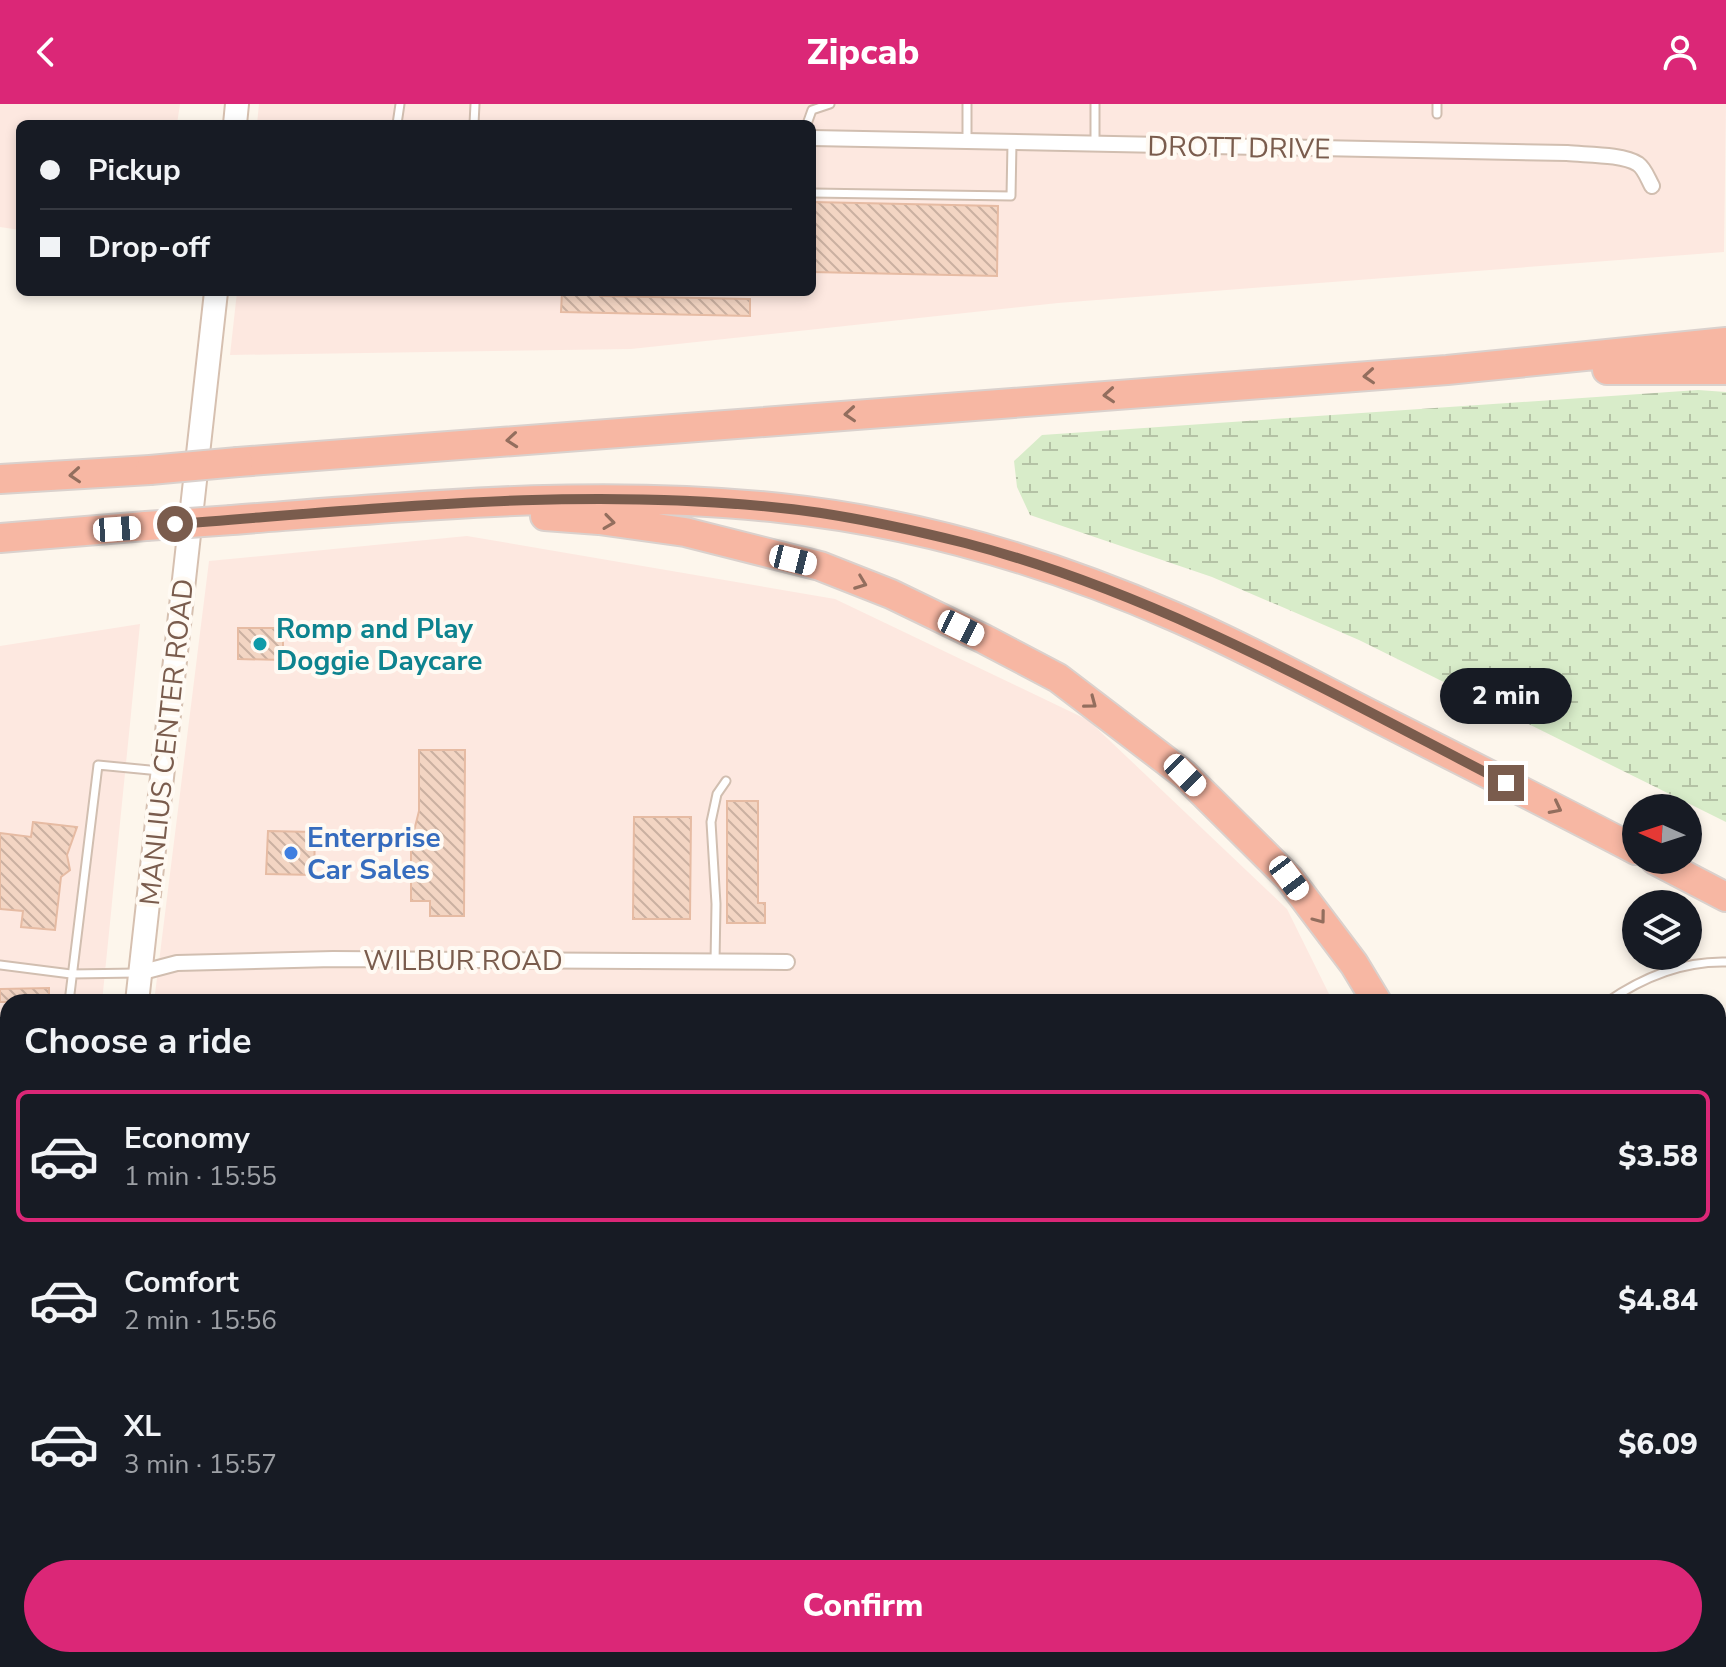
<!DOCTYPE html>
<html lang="en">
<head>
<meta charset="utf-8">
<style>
  body { margin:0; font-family:"Nunito Sans",sans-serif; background:#242831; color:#f1f3f6; height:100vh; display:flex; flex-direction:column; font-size:30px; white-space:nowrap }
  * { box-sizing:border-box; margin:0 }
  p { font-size:26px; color:#9ea1a6 }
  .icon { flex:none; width:44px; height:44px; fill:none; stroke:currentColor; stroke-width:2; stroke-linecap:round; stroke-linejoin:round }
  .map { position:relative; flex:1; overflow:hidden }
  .drawer { position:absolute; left:0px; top:890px; width:1726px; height:674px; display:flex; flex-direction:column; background:#171b24; border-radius:24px 24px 0 0; box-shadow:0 4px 12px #0003 }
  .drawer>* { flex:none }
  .guide { position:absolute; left:16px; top:16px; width:800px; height:176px; border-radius:12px; box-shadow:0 4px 12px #0003; display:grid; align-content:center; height:176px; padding:0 24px; background:#171b24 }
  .needle { width:52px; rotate:273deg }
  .buttons { position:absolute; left:1622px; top:690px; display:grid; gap:16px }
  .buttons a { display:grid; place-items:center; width:80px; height:80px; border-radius:50%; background:#171b24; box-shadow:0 4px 12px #0003; font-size:40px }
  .end { position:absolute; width:36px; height:36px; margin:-18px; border:10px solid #7a5c4d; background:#fff; box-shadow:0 0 0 4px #fff }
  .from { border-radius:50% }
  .bubble { position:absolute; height:56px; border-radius:28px; background:#171b24; box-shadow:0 4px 12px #0003; font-size:26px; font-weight:800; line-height:56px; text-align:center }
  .car { position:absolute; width:24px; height:48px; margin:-24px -12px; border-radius:10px; box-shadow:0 0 6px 2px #0007; background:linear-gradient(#fff 24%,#345 0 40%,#fff 0 76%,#345 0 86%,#fff 0) }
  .guide b { display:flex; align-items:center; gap:28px; height:76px; font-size:30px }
  .guide b+b { border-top:2px solid #363941 }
  .guide i { width:20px; height:20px; background:#f1f3f6 }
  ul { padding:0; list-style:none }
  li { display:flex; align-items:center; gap:24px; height:132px; margin:0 16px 12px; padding:0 8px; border:4px solid transparent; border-radius:12px }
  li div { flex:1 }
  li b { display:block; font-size:30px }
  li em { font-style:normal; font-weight:800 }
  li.on { border-color:#db2777 }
  li>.icon { width:72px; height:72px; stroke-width:1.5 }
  h2 { padding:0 24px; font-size:36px; line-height:96px }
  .button { display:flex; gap:16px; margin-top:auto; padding:16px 24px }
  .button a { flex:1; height:92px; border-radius:48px; background:#db2777; color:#fff; font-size:32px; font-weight:800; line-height:92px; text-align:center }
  header { display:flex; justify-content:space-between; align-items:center; height:104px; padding:0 24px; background:#db2777; color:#fff; font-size:36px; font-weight:800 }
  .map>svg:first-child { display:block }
</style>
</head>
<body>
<header><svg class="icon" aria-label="back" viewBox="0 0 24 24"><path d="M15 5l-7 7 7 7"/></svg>Zipcab<svg class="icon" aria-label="person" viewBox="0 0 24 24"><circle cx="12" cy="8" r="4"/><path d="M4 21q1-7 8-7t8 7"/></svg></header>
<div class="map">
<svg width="1726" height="1563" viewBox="0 0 1726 1563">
  <defs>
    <pattern id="wetland-marsh" width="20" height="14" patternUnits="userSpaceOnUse" patternTransform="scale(2)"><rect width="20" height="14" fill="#d8ecc9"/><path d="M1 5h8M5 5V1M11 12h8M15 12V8" fill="none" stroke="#b4c2a5"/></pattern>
    <pattern id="building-back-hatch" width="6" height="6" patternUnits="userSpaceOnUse" patternTransform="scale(2)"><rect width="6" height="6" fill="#f3d5c3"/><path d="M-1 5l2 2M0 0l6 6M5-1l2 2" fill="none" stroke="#cab0a1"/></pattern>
  </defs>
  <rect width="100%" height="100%" fill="#fdf6ec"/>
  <path fill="#fde8e0" d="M0 0H180L177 20H20V126L0 123Z
    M259 0H1726L1724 148 1058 199 631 245 230 251 237 188H812V20H257Z
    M467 432 835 495 1088 616 1287 805 1333 898H154L209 457Z
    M140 520 102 898H8V1556H33L32 1563H0V542Z
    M93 1556H1587L1590 1563H92Z"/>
  <path fill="url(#wetland-marsh)" d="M1698 286 1726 288V718L1359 536 1212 473 1030 411 1017 383 1014 357 1042 331Z
    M1718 1276 1726 1278V1563H1718L1715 1556H1718Z"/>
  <path fill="url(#building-back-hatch)" stroke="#e6bba3" stroke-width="2" d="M812 98 998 102 997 172 812 168Z
    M562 188H600V192L750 195V212L561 208Z
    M238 524H283V556L238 555Z
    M419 646H465L464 812H430V797H411V739L419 707Z
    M727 697H758V799H765V819H727Z
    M634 713H691L690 815H633Z
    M33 718 77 723 67 751 70 766 61 773 55 826 21 823 23 807 0 805V729L31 733Z
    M268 727 315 728 314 771 266 770Z
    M49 884V898H0V885Z"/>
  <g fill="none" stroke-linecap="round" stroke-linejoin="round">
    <defs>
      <path id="service" d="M1437 10V0
        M397 20 400 0
        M474 20 475 0
        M807 20 812 6 830 0
        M967 38V0
        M1095 40V0
        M812 89 1011 92 1012 39
        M715 858 716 800 711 718 717 690 726 677
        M0 861 71 870 137 869
        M69 898 98 661 160 667
        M1607 898C1643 873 1682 857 1726 858
        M0 957H8
        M0 1058H8
        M0 1168H8
        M1718 1251 1726 1252
        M0 1370 8 1371"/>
      <path id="minor" d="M812 34 1567 49C1586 51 1623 50 1638 60 1645 65 1648 75 1652 82
        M139 869 177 859 333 855 787 858"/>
      <path id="secondary" d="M235 20 237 0
        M137 898 216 188
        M62 1563 63 1556"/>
      <path id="motorway" d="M1607 266H1726
        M238 358 1447 266 1726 238
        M0 375 150 366
        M545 412 599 416 685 428 820 462 891 490 984 535 1058 574 1185 671 1289 774 1354 860 1377 898
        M232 416C415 402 598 384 780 404 914 418 1049 458 1173 512 1240 541 1306 577 1372 611 1460 656 1548 700 1636 746
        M0 434 146 422
        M1655 756 1726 793
        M1686 1556 1689 1563"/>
    </defs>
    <use href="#service" stroke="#d1beb0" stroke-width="11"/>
    <use href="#minor" stroke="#d1beb0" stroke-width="18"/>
    <use href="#secondary" stroke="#d6c0b0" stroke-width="26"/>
    <use href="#motorway" stroke="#dad1cd" stroke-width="32"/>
    <use href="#service" stroke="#fff" stroke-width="7"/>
    <use href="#minor" stroke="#fff" stroke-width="14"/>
    <use href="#secondary" stroke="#fff" stroke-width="22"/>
    <use href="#motorway" stroke="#f7b7a3" stroke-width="28"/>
    <defs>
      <path id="motorway-bridge" d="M150 366 238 358
        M146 422 232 416"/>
    </defs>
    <use href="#motorway-bridge" stroke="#dad1cd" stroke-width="32" stroke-linecap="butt"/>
    <use href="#motorway-bridge" stroke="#f7b7a3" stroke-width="28"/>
  </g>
  <defs><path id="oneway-chevron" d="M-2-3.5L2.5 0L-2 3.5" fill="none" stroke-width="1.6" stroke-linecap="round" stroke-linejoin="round" transform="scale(2)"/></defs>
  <g stroke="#936e5e">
    <use href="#oneway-chevron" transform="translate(1369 272) rotate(176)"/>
    <use href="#oneway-chevron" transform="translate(1109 291) rotate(176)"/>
    <use href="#oneway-chevron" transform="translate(850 310) rotate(176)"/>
    <use href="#oneway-chevron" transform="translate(512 336) rotate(175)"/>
    <use href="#oneway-chevron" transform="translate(75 371) rotate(176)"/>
    <use href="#oneway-chevron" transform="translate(609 418) rotate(8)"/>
    <use href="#oneway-chevron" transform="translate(861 479) rotate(21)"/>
    <use href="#oneway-chevron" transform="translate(1091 599) rotate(37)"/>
    <use href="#oneway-chevron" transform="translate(1556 704) rotate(27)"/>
    <use href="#oneway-chevron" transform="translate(1320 814) rotate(53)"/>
  </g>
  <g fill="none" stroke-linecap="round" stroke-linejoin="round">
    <path stroke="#7a5c4d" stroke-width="10" d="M175 420C376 405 579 382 781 404 843 410 905 424 965 439 1157 489 1331 589 1506 679"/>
  </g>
  <circle fill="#0f9aa8" stroke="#fffaf3" stroke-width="3" cx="260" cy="540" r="8"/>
  <circle fill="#3f7fe0" stroke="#fffaf3" stroke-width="3" cx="291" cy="749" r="8"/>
  <g text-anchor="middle" stroke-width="8" stroke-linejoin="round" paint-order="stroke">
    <g font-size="28" fill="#7a5c4d" stroke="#fffaf3">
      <text transform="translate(1239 43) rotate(1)" y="10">DROTT DRIVE</text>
      <text transform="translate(166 638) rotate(-84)" y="10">MANLIUS CENTER ROAD</text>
      <text x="463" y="866">WILBUR ROAD</text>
    </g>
    <g font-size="28" font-weight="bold" fill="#0d838f" stroke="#fffaf3" text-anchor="start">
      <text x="276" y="534">Romp and Play<tspan x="276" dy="32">Doggie Daycare</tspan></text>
    </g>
    <g font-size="28" font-weight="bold" fill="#366cbe" stroke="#fffaf3" text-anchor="start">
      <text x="307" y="743">Enterprise<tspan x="307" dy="32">Car Sales</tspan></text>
    </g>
  </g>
</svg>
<div class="buttons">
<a><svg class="needle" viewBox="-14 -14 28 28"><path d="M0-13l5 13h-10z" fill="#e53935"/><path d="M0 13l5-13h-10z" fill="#9ea1a6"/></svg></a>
<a><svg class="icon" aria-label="layers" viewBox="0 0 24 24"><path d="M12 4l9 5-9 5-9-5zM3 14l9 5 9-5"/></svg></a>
</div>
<i class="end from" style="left:175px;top:420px"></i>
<i class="end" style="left:1506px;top:679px"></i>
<div class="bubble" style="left:1440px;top:564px;width:132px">2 min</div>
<i class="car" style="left:117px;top:425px;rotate:86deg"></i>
<i class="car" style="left:793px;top:456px;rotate:104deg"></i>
<i class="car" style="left:961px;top:524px;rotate:116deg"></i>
<i class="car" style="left:1185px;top:671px;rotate:135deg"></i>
<i class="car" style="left:1289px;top:774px;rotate:143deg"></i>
<div class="guide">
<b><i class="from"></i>Pickup</b>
<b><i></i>Drop-off</b>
</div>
<section class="drawer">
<h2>Choose a ride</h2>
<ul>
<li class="on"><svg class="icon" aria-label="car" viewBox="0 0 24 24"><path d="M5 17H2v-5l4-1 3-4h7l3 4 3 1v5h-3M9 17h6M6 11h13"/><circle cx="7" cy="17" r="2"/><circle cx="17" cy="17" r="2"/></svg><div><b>Economy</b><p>1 min · 15:55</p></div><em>$3.58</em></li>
<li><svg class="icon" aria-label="car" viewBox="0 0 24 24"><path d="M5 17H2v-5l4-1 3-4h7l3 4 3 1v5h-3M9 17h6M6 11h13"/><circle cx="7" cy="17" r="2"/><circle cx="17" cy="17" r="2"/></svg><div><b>Comfort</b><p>2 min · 15:56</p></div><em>$4.84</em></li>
<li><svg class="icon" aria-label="car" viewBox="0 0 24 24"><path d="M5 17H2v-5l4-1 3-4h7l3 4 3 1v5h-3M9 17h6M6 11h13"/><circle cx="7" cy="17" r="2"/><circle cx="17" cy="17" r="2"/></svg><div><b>XL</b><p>3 min · 15:57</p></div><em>$6.09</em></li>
</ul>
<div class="button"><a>Confirm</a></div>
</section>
</div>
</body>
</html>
